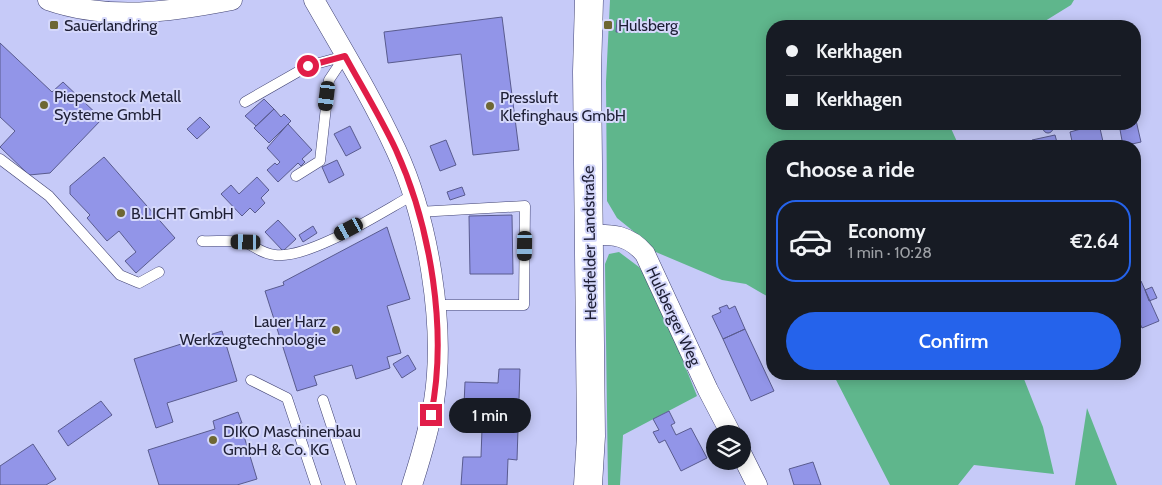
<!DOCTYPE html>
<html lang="en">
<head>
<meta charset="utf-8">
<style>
  body { margin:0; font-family:Cabin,sans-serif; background:#20242c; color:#f1f3f6; height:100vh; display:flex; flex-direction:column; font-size:19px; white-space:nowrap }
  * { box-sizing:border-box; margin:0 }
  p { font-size:16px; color:#9ea1a6 }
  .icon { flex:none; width:28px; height:28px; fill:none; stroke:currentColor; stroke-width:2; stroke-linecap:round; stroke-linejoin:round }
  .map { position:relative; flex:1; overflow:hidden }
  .side { position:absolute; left:766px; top:140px; width:375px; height:240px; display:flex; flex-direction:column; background:#171b24; border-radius:20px; box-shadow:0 2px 12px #0003 }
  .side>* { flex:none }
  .hud { position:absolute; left:766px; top:20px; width:375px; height:110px; border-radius:20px; box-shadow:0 2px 12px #0003; display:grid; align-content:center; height:110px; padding:0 20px; background:#171b24 }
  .fabs { position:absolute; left:706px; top:425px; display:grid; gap:10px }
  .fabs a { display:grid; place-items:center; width:45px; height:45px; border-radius:50%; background:#171b24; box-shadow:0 2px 12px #0003; font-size:25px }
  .end { position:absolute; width:22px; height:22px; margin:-11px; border:6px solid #e11d48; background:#fff; box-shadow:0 0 0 2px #fff }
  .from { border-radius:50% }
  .bubble { position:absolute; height:35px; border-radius:18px; background:#171b24; box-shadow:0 2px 12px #0003; font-size:16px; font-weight:600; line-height:35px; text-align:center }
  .car { position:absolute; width:15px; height:30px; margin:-15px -8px; border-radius:6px; box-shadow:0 0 4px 1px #0007; background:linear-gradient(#222 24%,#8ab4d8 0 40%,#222 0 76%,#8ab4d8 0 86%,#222 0) }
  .hud b { display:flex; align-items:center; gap:18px; height:48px; font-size:19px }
  .hud b+b { border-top:1px solid #363941 }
  .hud i { width:12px; height:12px; background:#f1f3f6 }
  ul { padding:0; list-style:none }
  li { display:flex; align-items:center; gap:15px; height:82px; margin:0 10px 8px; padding:0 10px; border:2px solid transparent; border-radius:20px }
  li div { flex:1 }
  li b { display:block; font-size:19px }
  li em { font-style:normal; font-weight:600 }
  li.on { border-color:#2563eb }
  li>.icon { width:45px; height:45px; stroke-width:1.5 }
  h2 { padding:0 20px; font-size:22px; line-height:60px }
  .button { display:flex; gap:10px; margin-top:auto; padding:10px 20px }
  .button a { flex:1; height:58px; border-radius:30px; background:#2563eb; color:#fff; font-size:20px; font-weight:600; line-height:58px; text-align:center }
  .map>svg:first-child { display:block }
</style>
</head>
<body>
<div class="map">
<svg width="1162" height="485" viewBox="0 0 1162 485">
  <rect width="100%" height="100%" fill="#c6caf8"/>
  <path fill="#5fb68c" d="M610 0H1074L1071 5 1037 26H772V124H949L959 146H772V299L746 284 722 280 651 250 648 243 617 218 607 201 606 82Z
    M619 252 639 267 654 288 697 396 623 435 620 485H608L605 264 609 254Z
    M833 374H1022L1043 427 1054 474 974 465 958 485H890Z
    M1087 408 1117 485H1075Z"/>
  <path fill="#9295e8" stroke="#595b8e" d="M502 17 519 150 473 155 461 54 388 63 384 32Z
    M617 20H622L621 32H616Z
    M0 43 52 92 63 82 102 119 50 173 29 175 0 147 15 131 0 117Z
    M264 99 274 109 256 126 245 116Z
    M274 109 281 117 284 114 291 121 269 143 254 128Z
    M1135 116 1141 142 1123 146 1119 124H1135Z
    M200 117 210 127 197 139 187 129Z
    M1043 128a5 5 0 1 1 10 0a5 5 0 1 1-10 0Z
    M288 124 312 150 302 159 305 162 301 166 298 163 278 182 267 170 275 163 277 165 280 162 267 148Z
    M1099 124 1104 146H1073L1070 132Z
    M350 126 361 148 346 156 334 134Z
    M1055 135 1058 146H1034L1032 140Z
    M446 140 456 165 440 171 430 146Z
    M104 157 175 238 136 273 125 261 136 252 119 231 107 241 87 218 90 215 70 194V186Z
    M337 160 344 175 329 183 322 167Z
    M257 177 269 190 261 198 265 203 255 213 250 208 242 216 221 194 231 185 239 194Z
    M462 187 465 195 450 200 447 192Z
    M512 215 513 274H470L469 216Z
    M278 220 296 239 283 251 265 232Z
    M313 226 317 233 303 242 299 235Z
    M387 227 410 299 387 306 401 353 387 357 390 368 356 379 352 365 314 376 317 385 297 391 265 291 284 285 283 282Z
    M1141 281 1159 321 1142 328 1135 313V283Z
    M1152 287 1157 298 1149 301 1145 290Z
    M727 305 729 309 735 306 745 329 723 339 712 316 721 312 719 308Z
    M745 329 774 391 751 401 723 339Z
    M222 331 237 381 167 403 173 422 156 428 134 359Z
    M408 355 416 369 402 378 393 364Z
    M499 369H520L517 460 508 459 507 485H461L463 457H481L482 429 463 428 465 382 498 383Z
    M101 401 112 415 68 446 58 431Z
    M669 411 675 423 671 425 676 435 691 428 707 458 681 471 665 440 659 443 653 432 659 430 653 419Z
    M238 412 242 423H240L257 479 237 485H159L148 450 215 429 213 421Z
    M33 444 56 479 46 485H0V466Z
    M813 462 821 485H794L789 469Z"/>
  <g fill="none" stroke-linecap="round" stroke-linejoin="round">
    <defs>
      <path id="lane" d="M245 102 308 66 345 56
        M0 159 49 196 120 275 139 283 159 272
        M296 176 320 161 329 80 345 56
        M418 212 525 206 524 305H434
        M202 241C212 242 239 239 247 243 257 248 263 254 275 255 310 259 380 213 413 195
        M251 380 287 398 316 485
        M323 400 351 485"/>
      <path id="street" d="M48 0C108 21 171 12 232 0
        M314 0C342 49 372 98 396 150 428 219 446 325 434 401 429 430 421 457 412 485
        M589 235C613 234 629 235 645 254L708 390 731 434
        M742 455 757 485"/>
      <path id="secondary" d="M588 485 591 436 587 72 589 0"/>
    </defs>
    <use href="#lane" stroke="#414373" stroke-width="11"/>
    <use href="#street" stroke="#414373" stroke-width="21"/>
    <use href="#secondary" stroke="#414373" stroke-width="29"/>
    <use href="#lane" stroke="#fff" stroke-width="10"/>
    <use href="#street" stroke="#fff" stroke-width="20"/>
    <use href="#secondary" stroke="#fff" stroke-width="28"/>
  </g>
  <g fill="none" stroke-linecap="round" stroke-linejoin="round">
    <path stroke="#e11d48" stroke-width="6" d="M308 66 345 56C362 87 381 118 396 150 431 227 448 332 431 415"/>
  </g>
  <g fill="#6e6733" stroke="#d5d8fb" stroke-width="2">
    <rect x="49" y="20" width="10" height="10" rx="2.5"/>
    <rect x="603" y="20" width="10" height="10" rx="2.5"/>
    <circle cx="44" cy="105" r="5"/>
    <circle cx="490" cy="106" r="5"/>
    <circle cx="121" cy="213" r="5"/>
    <circle cx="336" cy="330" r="5"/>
    <circle cx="213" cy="440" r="5"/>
  </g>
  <g text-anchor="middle" stroke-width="4" stroke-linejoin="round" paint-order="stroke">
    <g font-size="16" fill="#1e1f35" stroke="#d5d8fb" text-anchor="start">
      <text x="64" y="31">Sauerlandring</text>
      <text x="618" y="31">Hulsberg</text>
      <text x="54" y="102">Piepenstock Metall<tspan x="54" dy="18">Systeme GmbH</tspan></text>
      <text x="500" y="103">Pressluft<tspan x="500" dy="18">Klefinghaus GmbH</tspan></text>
      <text x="131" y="219">B.LICHT GmbH</text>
      <text x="326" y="327" text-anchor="end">Lauer Harz<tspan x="326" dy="18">Werkzeugtechnologie</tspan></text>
      <text x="223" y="437">DIKO Maschinenbau<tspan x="223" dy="18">GmbH &amp; Co. KG</tspan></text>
    </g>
    <g font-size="16" fill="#1e1f35" stroke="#d5d8fb">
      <text transform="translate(589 243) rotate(-91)" y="6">Heedfelder Landstraße</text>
      <text transform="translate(674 316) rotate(65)" y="6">Hulsberger Weg</text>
    </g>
  </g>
</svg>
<div class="fabs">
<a><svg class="icon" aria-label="layers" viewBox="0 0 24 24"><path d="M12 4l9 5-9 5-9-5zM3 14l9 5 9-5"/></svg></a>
</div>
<i class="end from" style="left:308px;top:66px"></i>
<i class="end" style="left:431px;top:415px"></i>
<div class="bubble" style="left:449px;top:398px;width:82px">1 min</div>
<i class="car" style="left:327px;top:96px;rotate:187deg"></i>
<i class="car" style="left:349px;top:229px;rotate:242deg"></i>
<i class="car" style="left:246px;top:242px;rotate:271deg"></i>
<i class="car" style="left:525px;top:246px;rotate:181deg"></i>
<div class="hud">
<b><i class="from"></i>Kerkhagen</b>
<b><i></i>Kerkhagen</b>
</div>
<section class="side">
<h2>Choose a ride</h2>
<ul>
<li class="on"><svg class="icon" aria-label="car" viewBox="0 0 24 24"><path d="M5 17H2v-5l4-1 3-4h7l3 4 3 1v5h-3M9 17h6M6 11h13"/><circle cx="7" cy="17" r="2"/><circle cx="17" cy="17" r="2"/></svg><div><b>Economy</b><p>1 min · 10:28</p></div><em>€2.64</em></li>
</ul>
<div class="button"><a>Confirm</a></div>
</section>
</div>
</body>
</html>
